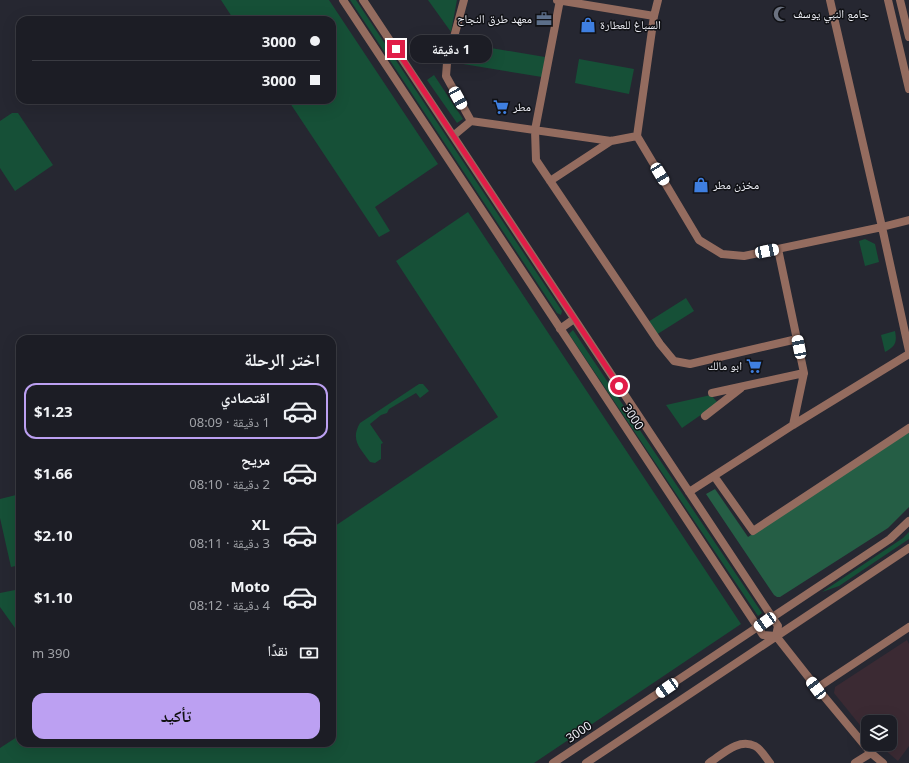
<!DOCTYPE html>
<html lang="ar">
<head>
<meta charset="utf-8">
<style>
  body { margin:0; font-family:"Noto Sans","Noto Naskh Arabic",sans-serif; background:#292a32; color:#f1f3f6; direction:rtl; height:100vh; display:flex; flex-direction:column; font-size:15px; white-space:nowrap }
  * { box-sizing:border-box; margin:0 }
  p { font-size:13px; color:#a0a2a7 }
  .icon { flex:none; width:22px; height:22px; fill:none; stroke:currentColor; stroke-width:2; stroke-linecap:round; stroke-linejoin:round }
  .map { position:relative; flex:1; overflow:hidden; direction:ltr }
  .panel { position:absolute; left:16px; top:335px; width:320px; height:412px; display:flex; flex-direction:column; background:#1c1d25; border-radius:12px; box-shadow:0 4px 16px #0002,0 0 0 1px #3a3b42; direction:rtl }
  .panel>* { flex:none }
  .hud { position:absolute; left:16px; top:16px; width:320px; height:88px; border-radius:12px; box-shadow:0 4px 16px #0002,0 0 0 1px #3a3b42; direction:rtl; display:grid; align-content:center; height:88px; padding:0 16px; background:#1c1d25 }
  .tools { position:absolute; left:861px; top:715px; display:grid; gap:8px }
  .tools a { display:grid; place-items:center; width:36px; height:36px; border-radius:8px; background:#1c1d25; box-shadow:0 4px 16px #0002,0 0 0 1px #3a3b42; font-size:20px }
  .end { position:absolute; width:18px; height:18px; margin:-9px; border:5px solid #e11d48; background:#fff; box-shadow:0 0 0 2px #fff }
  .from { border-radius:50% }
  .bubble { position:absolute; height:28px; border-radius:12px; background:#1c1d25; box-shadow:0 4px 16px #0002,0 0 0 1px #3a3b42; font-size:13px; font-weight:700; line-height:28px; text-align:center; direction:rtl }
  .car { position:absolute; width:12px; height:24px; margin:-12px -6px; border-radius:5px; box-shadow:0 0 3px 1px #0007; background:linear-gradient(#fff 24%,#345 0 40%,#fff 0 76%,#345 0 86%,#fff 0) }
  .hud b { display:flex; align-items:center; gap:14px; height:38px; font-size:15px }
  .hud b+b { border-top:1px solid #3a3b42 }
  .hud i { width:10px; height:10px; background:#f1f3f6 }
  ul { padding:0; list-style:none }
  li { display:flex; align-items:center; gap:12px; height:56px; margin:0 8px 6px; padding:0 8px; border:2px solid transparent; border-radius:12px }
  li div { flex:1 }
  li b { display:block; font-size:15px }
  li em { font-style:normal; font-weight:700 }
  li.current { border-color:#bca0f2 }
  li>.icon { width:36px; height:36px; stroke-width:1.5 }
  h2 { padding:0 16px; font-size:18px; line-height:48px }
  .pay { display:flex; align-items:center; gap:10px; height:44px; padding:0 16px; font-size:15px }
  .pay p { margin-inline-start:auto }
  .button { display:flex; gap:8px; margin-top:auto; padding:8px 16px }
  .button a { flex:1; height:46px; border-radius:12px; background:#bca0f2; color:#111; font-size:16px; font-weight:700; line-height:46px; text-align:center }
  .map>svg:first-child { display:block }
</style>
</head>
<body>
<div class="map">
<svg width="909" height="763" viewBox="0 0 909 763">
  <rect width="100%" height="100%" fill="#262731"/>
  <path fill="#3b2a33" d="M907 640 909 644V746L898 761 878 744H890V722H868V735L834 693 835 687Z"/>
  <path fill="#165037" d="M221 0H329L438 164 375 207 390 231 379 237 288 100H332V20H234Z
    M350 0H356L562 311 561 315 557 313Z
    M428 0H457L451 32Z
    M467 44 545 57 542 77 463 64Z
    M579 59 634 69 629 94 575 83Z
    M434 75 463 119 457 123 427 80Z
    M12 113H18L53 165 15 191 0 168V121Z
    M468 212 741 624 534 763H0V748L20 735V743H332V528L498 417 396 261Z
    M865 239 875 244 879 262 865 266 859 241Z
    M686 298 694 311 656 335 648 322Z
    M573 330 762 613 758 616 569 334Z
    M895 331C897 342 896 346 885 352L881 335Z
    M419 384H423L429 391 420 398 416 393 389 409 387 413 381 415 370 424 383 443 381 444V459L375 463 370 462C360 448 350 440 360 423Z
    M711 395 718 403 682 428 666 405Z
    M20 494V565L11 567 0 518V499Z
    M909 532V539L839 586 822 592 903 538Z
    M20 589V635L0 607V593Z"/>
  <path fill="#255e45" d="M909 431V507L888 528 780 597H777L774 595 706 494 715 489 748 537Z"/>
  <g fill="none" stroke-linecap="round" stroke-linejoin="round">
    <path stroke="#946c5f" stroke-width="8" d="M343 0 763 635 776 636
      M363 0 778 626 776 636
      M464 0 447 63 446 76 471 121
      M557 0 654 16
      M560 0 535 130 536 160 660 344 674 361 690 364 797 339
      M658 0 654 16 637 136 699 240 722 254 744 256 882 227 909 220
      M830 0 882 227 909 351
      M888 0 909 89
      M900 0 909 37
      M453 136 471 121 611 141 637 136
      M550 181 611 141
      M778 249 804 373 793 425
      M560 329 574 319
      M712 393 804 373
      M705 416 741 388
      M714 476 753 531 909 428
      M689 492 793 425 909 354
      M776 636 817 688 871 753 883 763
      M817 688 909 627
      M553 763 890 539 909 521
      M586 763 909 548
      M709 763C723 754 738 738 755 746 761 749 766 758 770 763
      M855 763 871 753"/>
  </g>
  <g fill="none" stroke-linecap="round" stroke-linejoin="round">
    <path stroke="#e11d48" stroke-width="5" d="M396 49 619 386"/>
  </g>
  <defs>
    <symbol id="mosque-bare" viewBox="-9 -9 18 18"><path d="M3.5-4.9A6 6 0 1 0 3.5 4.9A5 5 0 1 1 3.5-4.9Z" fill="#6b7280" stroke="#101115" stroke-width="2.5" paint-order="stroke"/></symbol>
    <symbol id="office-bare" viewBox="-9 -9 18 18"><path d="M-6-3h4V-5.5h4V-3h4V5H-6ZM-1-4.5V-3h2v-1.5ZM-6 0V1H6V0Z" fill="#5c6f8a" stroke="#101115" stroke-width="2.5" paint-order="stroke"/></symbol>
    <symbol id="shop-bare" viewBox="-9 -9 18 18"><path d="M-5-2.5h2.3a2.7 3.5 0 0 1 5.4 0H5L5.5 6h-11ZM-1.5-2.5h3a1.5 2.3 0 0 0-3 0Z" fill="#3f7fe0" stroke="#101115" stroke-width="2.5" paint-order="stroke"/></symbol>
    <symbol id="supermarket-bare" viewBox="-9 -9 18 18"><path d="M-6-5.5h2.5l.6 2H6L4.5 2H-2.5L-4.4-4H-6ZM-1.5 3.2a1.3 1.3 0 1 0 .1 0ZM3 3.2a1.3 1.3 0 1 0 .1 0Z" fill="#3f7fe0" stroke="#101115" stroke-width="2.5" paint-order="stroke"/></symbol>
  </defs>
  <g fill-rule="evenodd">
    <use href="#mosque-bare" x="770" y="3" width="22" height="22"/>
    <use href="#office-bare" x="533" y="8" width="22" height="22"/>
    <use href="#shop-bare" x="577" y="14" width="22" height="22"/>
    <use href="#supermarket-bare" x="490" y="96" width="22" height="22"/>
    <use href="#shop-bare" x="690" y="174" width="22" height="22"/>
    <use href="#supermarket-bare" x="743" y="355" width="22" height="22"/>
  </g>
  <g text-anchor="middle" stroke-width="3" stroke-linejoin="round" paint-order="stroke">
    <g font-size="12" fill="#eff0f7" stroke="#101115" text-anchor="start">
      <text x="793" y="18">جامع النبي يوسف</text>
      <text x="532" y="23" text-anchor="end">معهد طرق النجاح</text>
      <text x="600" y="29">السباغ للعطارة</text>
      <text x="513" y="111">مطر</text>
      <text x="713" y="189">مخزن مطر</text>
      <text x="742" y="370" text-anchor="end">ابو مالك</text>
    </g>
    <g font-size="12" fill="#eff0f7" stroke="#101115">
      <text transform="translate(633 417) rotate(57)" y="4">3000</text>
      <text transform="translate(579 732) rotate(-34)" y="4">3000</text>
    </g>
  </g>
</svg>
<div class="tools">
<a><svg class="icon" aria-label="layers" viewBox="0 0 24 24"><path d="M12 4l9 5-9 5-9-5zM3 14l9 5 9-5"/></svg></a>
</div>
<i class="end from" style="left:619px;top:386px"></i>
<i class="end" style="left:396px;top:49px"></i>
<div class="bubble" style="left:410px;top:35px;width:82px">1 دقيقة</div>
<i class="car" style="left:458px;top:98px;rotate:151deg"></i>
<i class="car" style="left:660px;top:174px;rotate:149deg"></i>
<i class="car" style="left:767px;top:251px;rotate:79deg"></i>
<i class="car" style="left:799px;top:347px;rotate:349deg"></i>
<i class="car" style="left:765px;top:622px;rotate:236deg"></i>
<i class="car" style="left:667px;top:688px;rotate:236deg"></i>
<i class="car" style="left:816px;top:688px;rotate:323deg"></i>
<div class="hud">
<b><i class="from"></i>3000</b>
<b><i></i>3000</b>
</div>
<section class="panel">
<h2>اختر الرحلة</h2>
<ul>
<li class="current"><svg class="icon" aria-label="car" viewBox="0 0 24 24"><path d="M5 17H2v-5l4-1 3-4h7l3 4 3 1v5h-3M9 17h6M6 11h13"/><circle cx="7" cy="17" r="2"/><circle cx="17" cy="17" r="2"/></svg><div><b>اقتصادي</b><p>1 دقيقة · 08:09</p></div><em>$1.23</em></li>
<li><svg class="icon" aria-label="car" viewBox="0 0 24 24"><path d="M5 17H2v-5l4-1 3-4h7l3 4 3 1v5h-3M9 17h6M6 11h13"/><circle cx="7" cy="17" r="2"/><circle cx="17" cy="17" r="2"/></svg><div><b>مريح</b><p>2 دقيقة · 08:10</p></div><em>$1.66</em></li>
<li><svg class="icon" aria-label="car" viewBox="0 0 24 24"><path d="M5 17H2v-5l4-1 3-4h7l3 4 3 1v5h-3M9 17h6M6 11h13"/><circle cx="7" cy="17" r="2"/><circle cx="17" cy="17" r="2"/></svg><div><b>XL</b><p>3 دقيقة · 08:11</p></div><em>$2.10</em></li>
<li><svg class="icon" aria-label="car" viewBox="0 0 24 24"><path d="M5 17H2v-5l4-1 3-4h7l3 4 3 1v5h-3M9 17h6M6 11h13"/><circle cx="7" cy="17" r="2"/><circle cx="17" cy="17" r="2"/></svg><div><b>Moto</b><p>4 دقيقة · 08:12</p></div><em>$1.10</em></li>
</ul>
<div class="pay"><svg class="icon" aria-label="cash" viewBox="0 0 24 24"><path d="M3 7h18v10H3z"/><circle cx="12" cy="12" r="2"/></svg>نقدًا<p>390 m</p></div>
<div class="button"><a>تأكيد</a></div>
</section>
</div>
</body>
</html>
